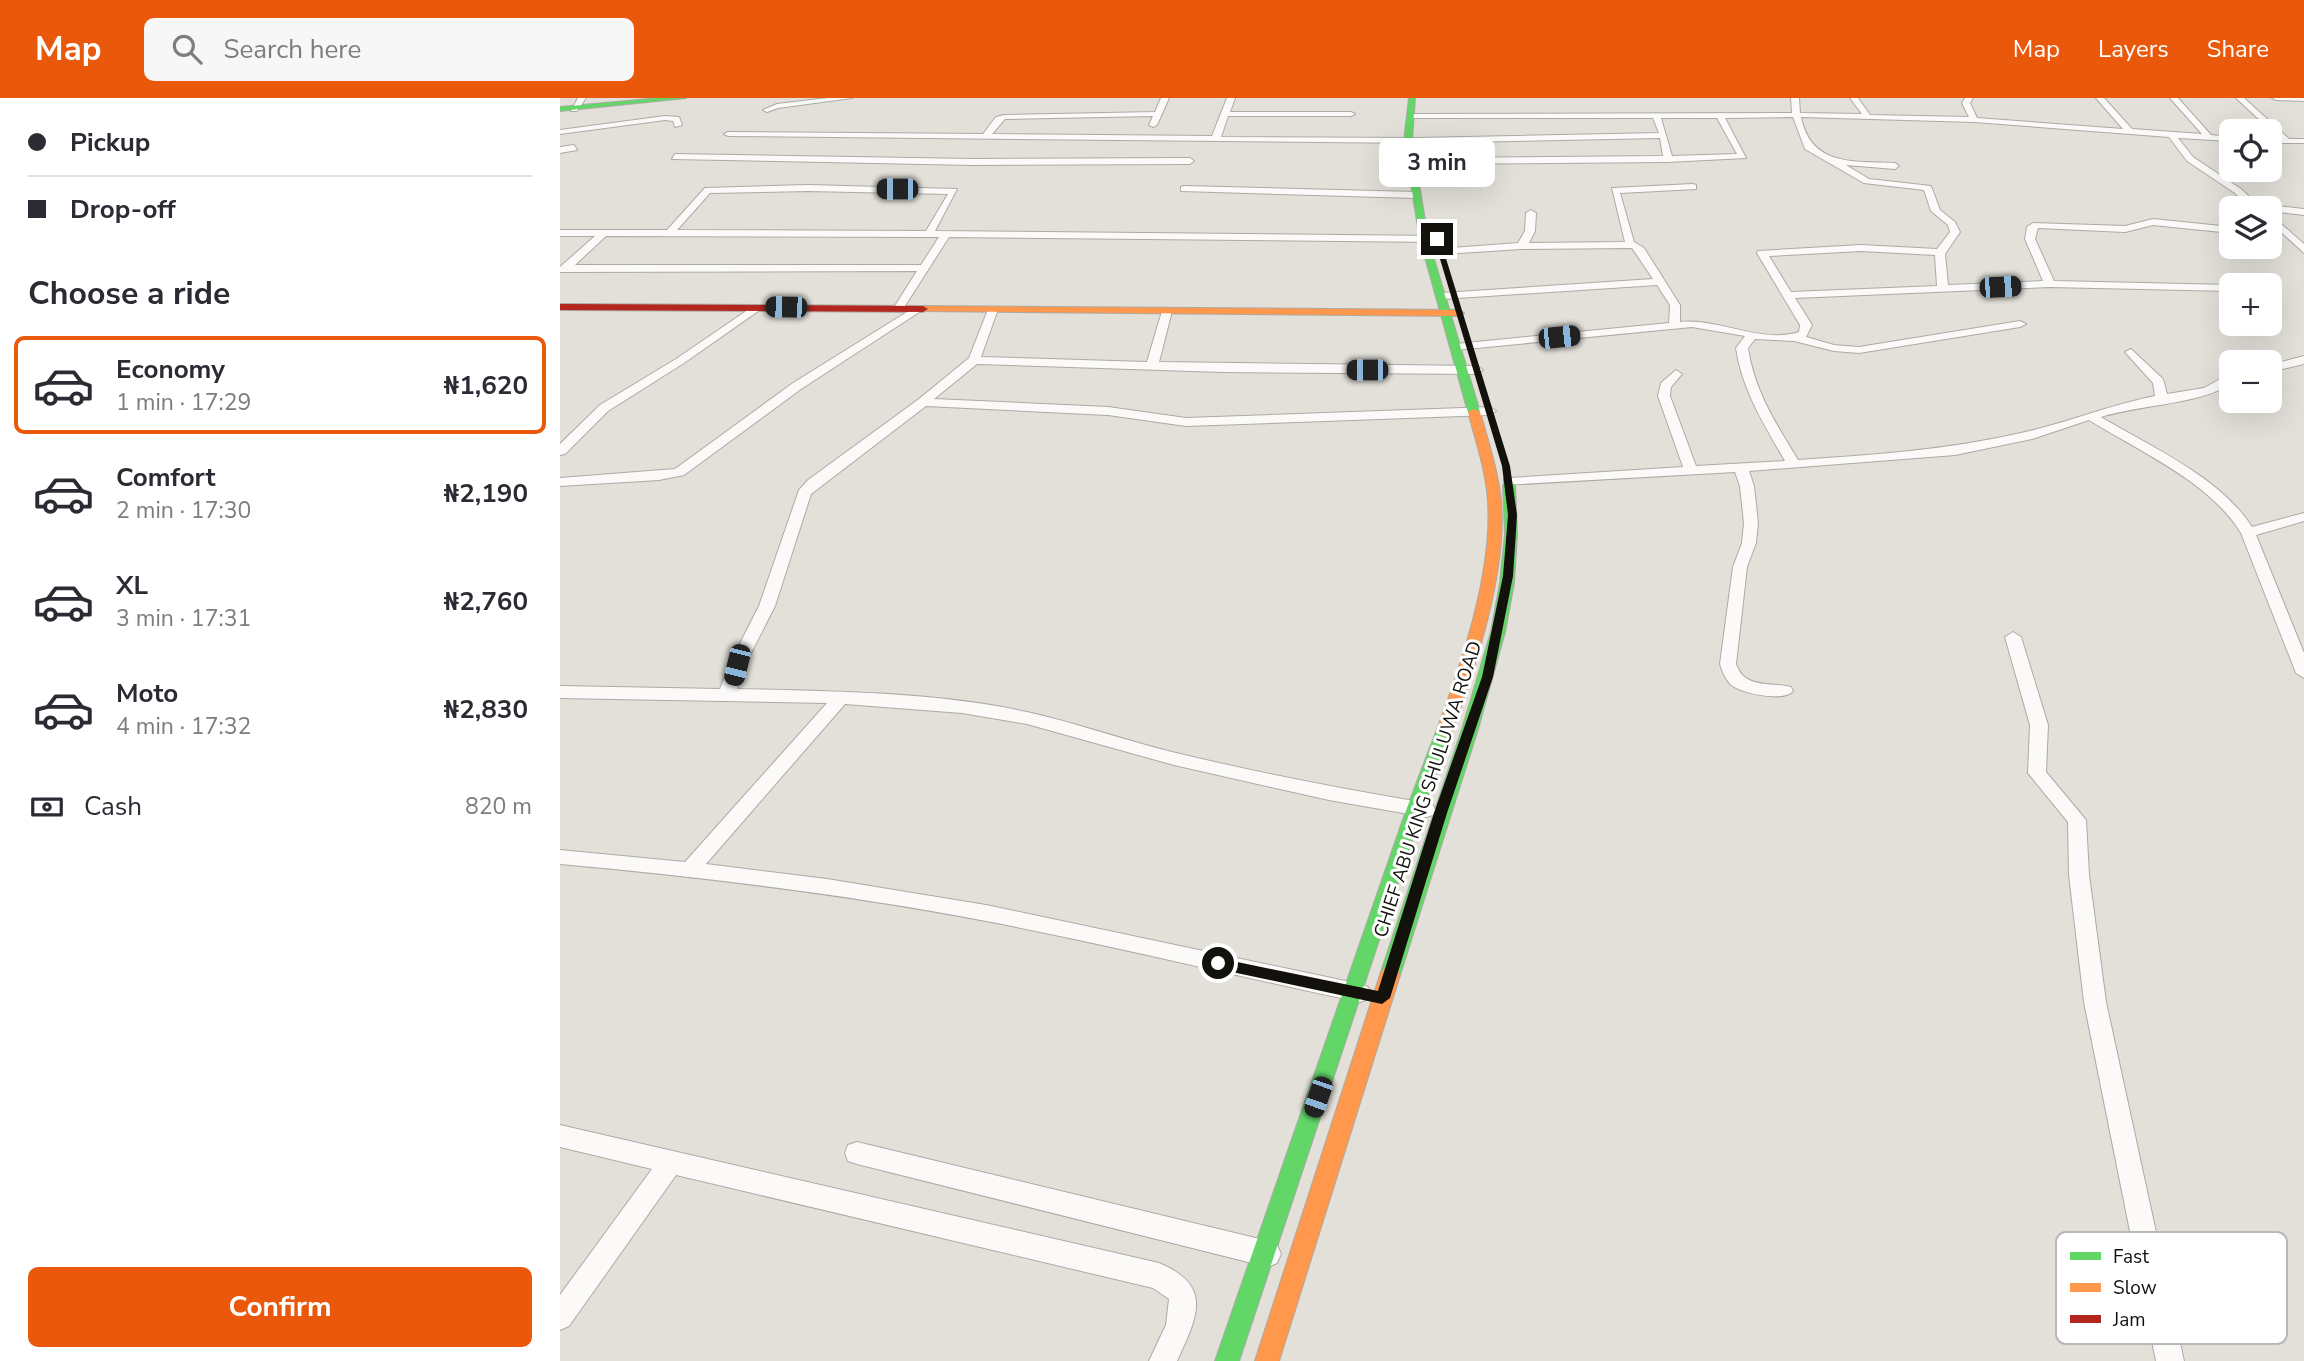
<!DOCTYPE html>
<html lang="en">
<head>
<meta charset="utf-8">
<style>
  body { margin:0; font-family:"Nunito Sans",sans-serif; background:#f7f7f7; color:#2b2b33; height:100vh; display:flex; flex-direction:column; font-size:26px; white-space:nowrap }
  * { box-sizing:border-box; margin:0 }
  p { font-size:23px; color:#7c7c81 }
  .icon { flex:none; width:38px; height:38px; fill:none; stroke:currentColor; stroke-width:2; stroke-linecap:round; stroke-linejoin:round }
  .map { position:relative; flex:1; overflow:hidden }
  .side { display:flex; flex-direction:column; background:#fff; width:560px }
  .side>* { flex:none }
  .hud { display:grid; align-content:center; height:154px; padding:0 28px; background:#fff }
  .buttons { position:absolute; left:1659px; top:21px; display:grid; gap:14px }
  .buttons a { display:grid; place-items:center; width:63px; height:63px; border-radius:10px; background:#fff; box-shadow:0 7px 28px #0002; font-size:35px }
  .end { position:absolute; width:32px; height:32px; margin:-16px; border:9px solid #12110c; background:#fff; box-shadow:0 0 0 4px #fff }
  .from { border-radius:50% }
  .bubble { position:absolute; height:49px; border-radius:10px; background:#fff; box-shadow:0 7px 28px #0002; font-size:23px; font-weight:700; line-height:49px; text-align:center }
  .car { position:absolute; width:21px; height:42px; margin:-21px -10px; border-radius:9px; box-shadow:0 0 5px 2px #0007; background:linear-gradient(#222 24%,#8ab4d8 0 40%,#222 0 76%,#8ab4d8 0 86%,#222 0) }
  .hud b { display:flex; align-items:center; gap:24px; height:66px; font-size:26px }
  .hud b+b { border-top:2px solid #e1e1e2 }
  .hud i { width:18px; height:18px; background:#2b2b33 }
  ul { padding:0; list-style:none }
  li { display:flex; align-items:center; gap:21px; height:98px; margin:0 14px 10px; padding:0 14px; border:4px solid transparent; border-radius:10px }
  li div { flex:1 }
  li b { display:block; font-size:26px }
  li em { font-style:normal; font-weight:700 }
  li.on { border-color:#ea580c }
  li>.icon { width:63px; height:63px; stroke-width:1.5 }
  h2 { padding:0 28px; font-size:32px; line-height:84px }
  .pay { display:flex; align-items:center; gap:18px; height:77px; padding:0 28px; font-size:26px }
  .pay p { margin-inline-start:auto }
  .button { display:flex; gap:14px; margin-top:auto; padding:14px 28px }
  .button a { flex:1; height:80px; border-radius:10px; background:#ea580c; color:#fff; font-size:28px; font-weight:700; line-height:80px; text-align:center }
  header { display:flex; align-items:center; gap:42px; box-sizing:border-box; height:98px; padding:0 35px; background:#ea580c; color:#fff }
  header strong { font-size:33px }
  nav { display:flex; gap:38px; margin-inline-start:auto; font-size:24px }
  .search { width:490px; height:63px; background:#f7f7f7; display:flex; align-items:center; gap:18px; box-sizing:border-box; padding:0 24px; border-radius:10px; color:#7c7c81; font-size:26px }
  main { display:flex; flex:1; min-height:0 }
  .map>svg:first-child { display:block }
</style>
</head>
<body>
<header>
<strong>Map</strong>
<div class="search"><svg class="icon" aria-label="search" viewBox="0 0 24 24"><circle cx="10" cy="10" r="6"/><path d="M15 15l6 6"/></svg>Search here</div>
<nav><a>Map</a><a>Layers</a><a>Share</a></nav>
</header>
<main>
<section class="side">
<div class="hud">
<b><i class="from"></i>Pickup</b>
<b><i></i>Drop-off</b>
</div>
<h2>Choose a ride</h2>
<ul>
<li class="on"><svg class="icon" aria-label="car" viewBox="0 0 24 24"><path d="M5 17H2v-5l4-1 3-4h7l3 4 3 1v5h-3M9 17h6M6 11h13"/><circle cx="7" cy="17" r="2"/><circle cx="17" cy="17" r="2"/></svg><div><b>Economy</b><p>1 min · 17:29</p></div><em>₦1,620</em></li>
<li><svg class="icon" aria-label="car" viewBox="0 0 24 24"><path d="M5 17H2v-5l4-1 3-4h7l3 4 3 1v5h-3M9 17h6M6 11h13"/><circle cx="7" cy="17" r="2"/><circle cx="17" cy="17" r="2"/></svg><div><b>Comfort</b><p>2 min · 17:30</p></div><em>₦2,190</em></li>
<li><svg class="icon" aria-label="car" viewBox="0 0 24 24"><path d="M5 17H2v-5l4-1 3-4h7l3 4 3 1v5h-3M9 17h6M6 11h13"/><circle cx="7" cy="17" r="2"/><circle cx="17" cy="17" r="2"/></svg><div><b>XL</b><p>3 min · 17:31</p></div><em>₦2,760</em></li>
<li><svg class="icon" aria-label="car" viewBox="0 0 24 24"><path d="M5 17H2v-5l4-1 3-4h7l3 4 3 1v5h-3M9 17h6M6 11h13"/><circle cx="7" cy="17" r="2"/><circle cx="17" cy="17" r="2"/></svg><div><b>Moto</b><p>4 min · 17:32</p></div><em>₦2,830</em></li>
</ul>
<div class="pay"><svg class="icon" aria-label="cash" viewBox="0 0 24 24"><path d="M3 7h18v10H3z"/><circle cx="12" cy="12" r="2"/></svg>Cash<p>820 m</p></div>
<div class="button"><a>Confirm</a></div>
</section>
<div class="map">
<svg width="1744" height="1263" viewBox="0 0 1744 1263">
  <rect width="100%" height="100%" fill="#e2e0d9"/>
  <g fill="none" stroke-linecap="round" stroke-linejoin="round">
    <defs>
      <path id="street" d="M18 0H26L17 13H11Z
        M268 0H292L218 10 207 14 203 12 217 6Z
        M601 0H609L597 27 593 29 589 27 593 18 445 21 432 36 652 38 667 0H675L670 14H791L795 16 791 18H668L661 39 856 40 1099 35 1093 20H851L847 18 851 16 1232 15 1231 0H1239L1240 15 1302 16 1290 0H1298L1310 17 1409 19 1402 5 1405 0H1413L1410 5 1417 20 1563 31 1536 0H1544L1572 31 1642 36 1610 0H1618L1651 37 1671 39V43L1618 40 1633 59 1681 91 1697 106 1744 111V117L1710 113V110H1690L1675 95 1627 63 1609 39 1414 24 1241 19C1251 69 1294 63 1335 65L1339 68 1335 71 1286 67 1309 81 1371 88 1380 112 1395 124 1400 134 1385 156 1388 187 1483 183 1465 141 1467 129 1473 125 1565 128 1593 121 1671 129V135L1593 127 1565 134 1478 130 1475 141 1494 183 1670 187 1671 193 1490 189 1235 200 1252 227 1246 239 1274 247 1299 249 1460 223 1466 226 1460 229 1299 255 1274 253 1234 243 1195 241 1188 250C1194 292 1216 326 1238 362 1313 357 1387 352 1461 335 1507 325 1549 307 1595 298L1593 285 1565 254 1571 251 1603 281 1607 296 1644 290 1671 275V285C1644 306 1577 307 1541 319 1591 349 1660 379 1692 429L1744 415V423L1696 437 1744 555V580L1736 575 1681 435C1650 384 1579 353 1529 322L1472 341 1395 357 1189 373 1194 388 1198 425 1196 445 1187 469 1176 566C1184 591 1211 584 1231 589L1233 593C1224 604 1181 596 1170 586 1165 580 1162 573 1160 566L1173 469 1182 445 1184 425 1180 388 1175 374 944 387V381L949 380 1123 369 1098 298 1101 285 1116 272 1122 276 1111 289 1110 298 1136 368 1225 363C1204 326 1182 292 1176 250L1185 238 1132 229 896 252 890 249 896 246 1109 225 1110 207 1097 187 882 201 877 198 882 195 1093 181 1072 150 961 151 869 157 864 154 865 152 958 145 965 133 966 115 971 112 976 115 975 133 969 145 1065 144 1052 90 1133 86 1136 87V91L1060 95 1074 144 1084 150 1120 207V224C1159 220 1201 246 1239 234L1240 227 1197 155 1198 153 1301 147 1377 151 1390 134 1388 127 1371 113 1364 92 1304 85 1245 51 1233 19 1165 20 1186 60 1107 64 862 66 858 63 862 60 1103 58 1100 40 860 45 168 38 164 36 168 34 423 36 436 19 444 17 595 14ZM1101 20H1157L1177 56 1112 58ZM1301 153 1375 157 1377 188 1231 194 1209 158Z
        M1676 0H1684L1729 41H1744V45H1710V41H1720Z
        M1712 0H1744V3L1716 2Z
        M105 18 119 19 122 27 115 29 113 23 105 22 0 36V32Z
        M14 47 17 52 0 55V49Z
        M115 56 413 61 630 60 634 63 630 66 413 67 112 61Z
        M248 87 397 91 375 133 877 138 882 141 877 144 389 139 343 211 338 214 333 211 357 173 0 174V169L35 138H0V132H107L145 90ZM248 93 388 96 366 133 117 132 150 95ZM46 138 369 139H379L361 167H15Z
        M624 88 856 94 861 97 856 100 621 93V89Z
        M1710 116 1744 146V155L1710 124Z
        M195 207 204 209 124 265 48 313 5 356 0 357V346L40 307 116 261Z
        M355 209 364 211 241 291 124 377 99 382 0 388V380L115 371 233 285Z
        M429 209 438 211 421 259 587 264 602 213 607 210 612 213 599 264 917 268 923 272 917 276 662 274 417 266 374 301 548 309 626 320 930 309 936 313 930 317 626 328 548 317 366 308 251 396 215 508 185 567 177 591C269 593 377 594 467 614 517 625 566 643 616 655 699 675 782 691 866 705L873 707 875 712 873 717 866 719 769 702 614 667 467 626 402 615 285 606 146 766 267 781 426 807 800 886 808 889 811 895 808 901 800 904C675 878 551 847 426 823 285 796 143 779 0 766V752L125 764 267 605 0 600V588L160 591 169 567 199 508 239 392 248 382 359 301 409 260Z
        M1744 258V266L1710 274V267Z
        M1453 534 1461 539 1488 627 1486 674 1526 722 1529 777 1546 904 1624 1263H1596L1524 904 1509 777 1508 724 1468 675 1470 627 1445 539Z
        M0 1027 599 1165C654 1188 637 1219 617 1263H589L606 1227 609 1201 593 1190 116 1077 9 1228 0 1232V1197L92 1071 0 1049Z
        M297 1044 708 1143 717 1147 721 1156 717 1165 708 1169 297 1066 288 1063 285 1055 288 1047Z"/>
      <path id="fast" d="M100 0H126L0 13V9Z
        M849 0H855L852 43 868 141 920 314 914 317 908 314 860 141 844 43Z
        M949 383 955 387 957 436 954 485 945 534 918 631 840 877 837 883 830 885 823 883 820 877 902 631 931 534 940 485 945 436 943 387Z
        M884 629 892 634 863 710 679 1263H655L847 710 876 634Z"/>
      <path id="slow" d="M363 208 899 212 904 215 899 218 360 213 358 211Z
        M914 311 920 314C928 343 938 373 941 403 947 474 916 567 892 634L884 639 876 634C901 568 933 475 928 403 926 373 916 343 908 314Z
        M830 869 837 871 840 877 719 1263H695L820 877 823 871Z"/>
      <path id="jam" d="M0 206 363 208 368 211 363 214 0 212Z"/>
    </defs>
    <use href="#street" stroke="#acaaa4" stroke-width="2"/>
    <use href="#fast" stroke="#acaaa4" stroke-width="2"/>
    <use href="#slow" stroke="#acaaa4" stroke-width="2"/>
    <use href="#jam" stroke="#acaaa4" stroke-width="2"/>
    <use href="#street" fill="#fbfaf9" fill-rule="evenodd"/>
    <use href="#fast" fill="#63d668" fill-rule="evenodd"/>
    <use href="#slow" fill="#ff974d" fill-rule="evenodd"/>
    <use href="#jam" fill="#b3261e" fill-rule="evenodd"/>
  </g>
  <path fill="#12110c" d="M877 139 880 141 950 368 957 417 953 478 933 579 887 715 830 900 822 906 658 871 651 865 658 860 818 893 874 715 922 579 943 478 948 417 942 368 874 141Z"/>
  <g text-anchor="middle" stroke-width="6" stroke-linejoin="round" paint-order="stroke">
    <g font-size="19" fill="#12110c" stroke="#fff">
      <text transform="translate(867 691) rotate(-72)" y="7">CHIEF ABU KING SHULUWA ROAD</text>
    </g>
  </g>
  <rect x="1496" y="1134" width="231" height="112" rx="10" fill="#fff" stroke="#b8b8b6" stroke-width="2"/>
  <rect x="1510" y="1154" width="31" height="8" fill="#63d668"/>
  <rect x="1510" y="1185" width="31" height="9" fill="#ff974d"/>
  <rect x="1510" y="1217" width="31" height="8" fill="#b3261e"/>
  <g font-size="19" fill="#12110c">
    <text x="1553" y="1165">Fast</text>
    <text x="1553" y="1196">Slow</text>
    <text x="1553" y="1228">Jam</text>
  </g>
</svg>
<div class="buttons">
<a><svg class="icon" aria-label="locate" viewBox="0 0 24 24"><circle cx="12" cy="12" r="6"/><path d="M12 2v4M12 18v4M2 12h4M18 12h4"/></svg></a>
<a><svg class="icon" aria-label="layers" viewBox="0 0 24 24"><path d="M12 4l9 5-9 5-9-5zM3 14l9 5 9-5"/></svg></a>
<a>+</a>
<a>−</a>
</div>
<i class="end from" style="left:658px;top:865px"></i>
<i class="end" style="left:877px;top:141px"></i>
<div class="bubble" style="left:819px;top:40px;width:116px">3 min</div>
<i class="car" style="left:337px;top:91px;rotate:270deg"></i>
<i class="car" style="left:1440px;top:189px;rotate:87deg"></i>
<i class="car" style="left:226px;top:209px;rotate:271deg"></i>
<i class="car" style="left:999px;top:239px;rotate:84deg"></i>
<i class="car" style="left:807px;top:272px;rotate:270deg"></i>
<i class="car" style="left:177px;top:567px;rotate:194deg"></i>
<i class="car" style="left:758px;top:999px;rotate:199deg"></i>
</div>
</main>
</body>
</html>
